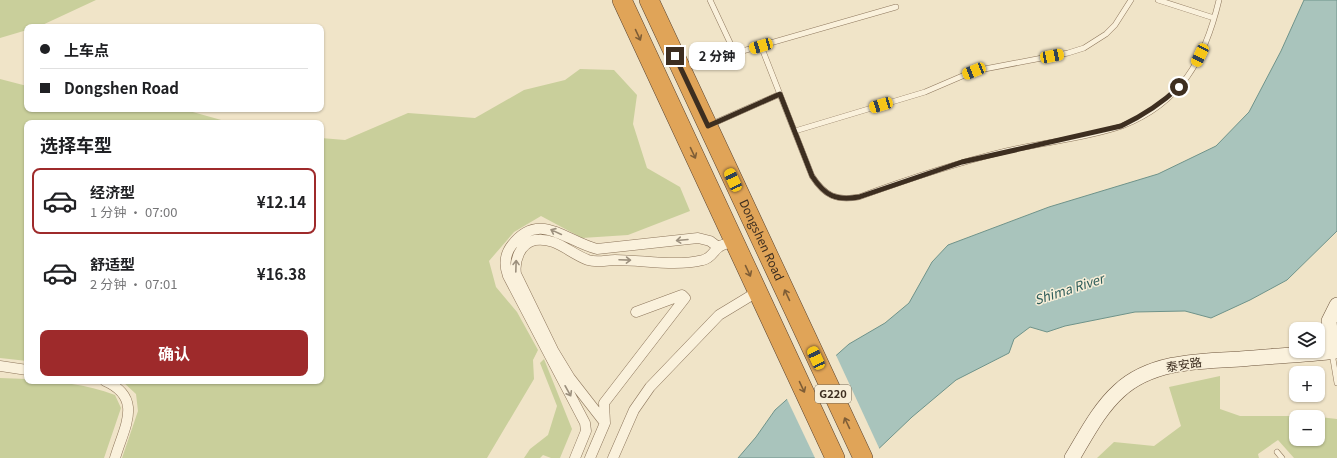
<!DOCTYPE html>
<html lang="zh">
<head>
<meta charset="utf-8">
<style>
  body { margin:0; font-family:Georgia,"Noto Sans SC",serif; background:#f2f2f2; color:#202124; height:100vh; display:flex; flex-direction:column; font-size:15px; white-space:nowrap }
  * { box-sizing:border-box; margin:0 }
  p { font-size:13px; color:#757577 }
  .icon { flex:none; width:22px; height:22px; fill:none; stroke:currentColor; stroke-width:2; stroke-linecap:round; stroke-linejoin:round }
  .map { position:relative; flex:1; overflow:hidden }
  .panel { position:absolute; left:24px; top:120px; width:300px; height:264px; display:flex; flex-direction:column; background:#fff; border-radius:8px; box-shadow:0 1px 3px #0004 }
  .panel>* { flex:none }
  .top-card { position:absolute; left:24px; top:24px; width:300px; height:88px; border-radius:8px; box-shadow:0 1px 3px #0004; display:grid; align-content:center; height:88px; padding:0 16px; background:#fff }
  .buttons { position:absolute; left:1289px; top:322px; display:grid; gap:8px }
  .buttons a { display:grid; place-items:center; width:36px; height:36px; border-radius:8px; background:#fff; box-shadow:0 1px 3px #0004; font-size:20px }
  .end { position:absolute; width:18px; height:18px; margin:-9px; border:5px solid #3d2e20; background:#fff; box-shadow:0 0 0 2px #fff }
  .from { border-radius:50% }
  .bubble { position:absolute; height:28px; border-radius:8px; background:#fff; box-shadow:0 1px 3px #0004; font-size:13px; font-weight:700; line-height:28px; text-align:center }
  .car { position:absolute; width:12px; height:24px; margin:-12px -6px; border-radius:5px; box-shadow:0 0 3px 1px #0007; background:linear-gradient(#f5c518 24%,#345 0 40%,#f5c518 0 76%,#345 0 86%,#f5c518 0) }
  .top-card b { display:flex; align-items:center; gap:14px; height:38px; font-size:15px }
  .top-card b+b { border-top:1px solid #e0e0e0 }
  .top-card i { width:10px; height:10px; background:#202124 }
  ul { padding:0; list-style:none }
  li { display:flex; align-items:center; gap:12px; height:66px; margin:0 8px 6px; padding:0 8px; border:2px solid transparent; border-radius:8px }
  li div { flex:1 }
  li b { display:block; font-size:15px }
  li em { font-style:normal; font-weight:700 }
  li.active { border-color:#9e2a2b }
  li>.icon { width:36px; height:36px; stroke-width:1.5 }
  h2 { padding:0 16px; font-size:18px; line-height:48px }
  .button { display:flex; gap:8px; margin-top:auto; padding:8px 16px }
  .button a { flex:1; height:46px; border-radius:8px; background:#9e2a2b; color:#fff; font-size:16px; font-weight:700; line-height:46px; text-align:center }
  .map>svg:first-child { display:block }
</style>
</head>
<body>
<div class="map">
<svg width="1337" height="458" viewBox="0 0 1337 458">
  <rect width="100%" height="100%" fill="#f0e4c8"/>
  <path fill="#c9cf9b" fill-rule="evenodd" d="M0 0H96L38 27H27V30L0 38Z
    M580 69 614 70 637 95 633 124 647 168 680 187 690 211 628 235 582 238 541 216 514 232 489 261 496 287 517 312 538 350 533 360 534 379 487 458H122L138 411 136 394 122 381H321V138L345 140 408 113 475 118 524 90 565 80Z
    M0 79 27 86V109H182L232 123H27V361L0 358Z
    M544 359 572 429 560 458H551L543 455 540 458H524L530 449 548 435 557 406 540 363Z
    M1220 376V409L1240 416H1311L1337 419V458H1294L1278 440 1258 454 1259 458H1097L1114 442 1154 446 1181 426 1169 387ZM1296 417H1318V439H1296Z
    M0 378 27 379V381C58 381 86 384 115 395L121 408 104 458H0Z"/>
  <path fill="#a9c4bc" stroke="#6f938a" d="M1304 0H1337V231L1287 280 1250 300 1211 318 1185 311 1135 312 1065 326 1047 332 1030 327 1014 339 1009 353 956 380 912 417 869 458H738L756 437 775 410 849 344 885 323 909 303 932 262 948 245 1049 207 1158 174 1216 146 1249 112 1281 51Z"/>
  <path fill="#f0e4c8" d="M835 353 880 450 872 458H815L786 397Z"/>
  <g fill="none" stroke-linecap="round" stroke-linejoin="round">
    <defs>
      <path id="lane" d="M710 0 733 49 739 52 896 7
        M1158 0 1214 18
        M761 46 812 176C825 196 836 201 859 197 908 179 956 163 1006 151 1044 142 1085 139 1122 126 1181 103 1205 59 1219 0
        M712 124 780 94
        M795 131 925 92 974 71 1068 53 1084 48 1106 34 1115 25 1131 0
        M1332 353 1337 383
        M1277 452 1282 458"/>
      <path id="street" d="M0 366 27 370
        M105 381C144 398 124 427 115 458
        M605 423 604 403 685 298 682 295 636 312
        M575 458 586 431 585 423 508 276C504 265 504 255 512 245 539 210 565 241 597 249L698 238 710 241 718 247
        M590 458 605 423 570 378 553 350 516 274C514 261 520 243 535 240 556 237 569 253 588 260 597 263 606 260 615 260 644 260 675 267 703 260 712 258 713 251 719 247 723 244 729 243 733 241
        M613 458 634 410 650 387 719 315 757 292"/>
      <path id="secondary" d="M1332 352 1329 321 1337 305
        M1072 458C1086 435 1099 409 1119 391 1151 361 1200 361 1240 359 1272 356 1305 355 1337 351"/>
      <g id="highway">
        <path d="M622 0 835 458"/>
        <path id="s1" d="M649 0 863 458"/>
      </g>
    </defs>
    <use href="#lane" stroke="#8d765c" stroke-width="6"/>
    <use href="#street" stroke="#8d765c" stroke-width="11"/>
    <use href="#secondary" stroke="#6f573f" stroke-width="16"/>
    <use href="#highway" stroke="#5b4430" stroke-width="20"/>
    <use href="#lane" stroke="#faf1dc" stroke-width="5"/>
    <use href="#street" stroke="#faf1dc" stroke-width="10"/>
    <use href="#secondary" stroke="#faf1dc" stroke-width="15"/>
    <use href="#highway" stroke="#e0a458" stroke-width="19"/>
  </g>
  <defs><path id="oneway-shaft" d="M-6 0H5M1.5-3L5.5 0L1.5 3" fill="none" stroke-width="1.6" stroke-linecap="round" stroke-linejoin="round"/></defs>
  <g stroke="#7e5d36">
    <use href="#oneway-shaft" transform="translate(638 35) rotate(65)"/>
    <use href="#oneway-shaft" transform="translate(693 153) rotate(65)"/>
    <use href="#oneway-shaft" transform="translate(748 271) rotate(65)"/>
    <use href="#oneway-shaft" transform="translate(787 295) rotate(-115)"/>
    <use href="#oneway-shaft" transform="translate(802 387) rotate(65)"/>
    <use href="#oneway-shaft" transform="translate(847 423) rotate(-115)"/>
  </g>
  <g stroke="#9c907e">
    <use href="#oneway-shaft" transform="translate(556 232) rotate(-155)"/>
    <use href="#oneway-shaft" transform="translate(682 240) rotate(175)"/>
    <use href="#oneway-shaft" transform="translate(625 260) rotate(2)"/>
    <use href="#oneway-shaft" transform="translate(516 266) rotate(-88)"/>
    <use href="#oneway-shaft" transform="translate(568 391) rotate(61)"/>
  </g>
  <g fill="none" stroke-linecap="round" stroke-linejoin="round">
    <path stroke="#3d2e20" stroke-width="5" d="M675 56 708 126 780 94 812 176C825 196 836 201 859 197L962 162 1121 126C1144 115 1161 104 1179 87"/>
  </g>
  <g text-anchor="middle" stroke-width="3" stroke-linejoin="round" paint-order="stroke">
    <rect fill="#f7eed8" stroke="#756857" stroke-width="1" x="815" y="385" width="36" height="18" rx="3"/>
    <g font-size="11" font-weight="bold" fill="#3d2e20">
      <text x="833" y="398">G220</text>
    </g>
    <g font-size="12" fill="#3d2e20" stroke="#f7eed8">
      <text dy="4" stroke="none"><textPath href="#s1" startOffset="265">Dongshen Road</textPath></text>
      <text transform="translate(1184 365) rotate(-9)" y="4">泰安路</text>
    </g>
    <g font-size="13" font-style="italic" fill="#2f5d5a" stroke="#f7eed8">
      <text transform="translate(1069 289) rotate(-18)" y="5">Shima River</text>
    </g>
  </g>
</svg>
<div class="buttons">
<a><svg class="icon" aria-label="layers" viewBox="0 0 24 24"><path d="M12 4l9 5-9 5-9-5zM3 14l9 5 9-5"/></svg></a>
<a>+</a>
<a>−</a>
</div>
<i class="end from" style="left:1179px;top:87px"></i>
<i class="end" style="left:675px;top:56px"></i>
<div class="bubble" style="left:689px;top:42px;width:56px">2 分钟</div>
<i class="car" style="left:761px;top:46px;rotate:254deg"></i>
<i class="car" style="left:1200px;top:55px;rotate:206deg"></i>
<i class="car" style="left:1052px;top:56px;rotate:79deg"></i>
<i class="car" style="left:974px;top:71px;rotate:248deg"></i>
<i class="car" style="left:881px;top:105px;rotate:253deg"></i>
<i class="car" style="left:733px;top:180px;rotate:335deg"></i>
<i class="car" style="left:816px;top:358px;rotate:335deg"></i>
<div class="top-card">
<b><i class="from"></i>上车点</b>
<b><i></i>Dongshen Road</b>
</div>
<section class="panel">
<h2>选择车型</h2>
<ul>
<li class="active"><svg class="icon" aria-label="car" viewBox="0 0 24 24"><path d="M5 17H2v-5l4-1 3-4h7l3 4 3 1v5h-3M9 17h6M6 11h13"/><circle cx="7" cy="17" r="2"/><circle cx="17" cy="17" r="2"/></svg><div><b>经济型</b><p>1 分钟 · 07:00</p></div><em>¥12.14</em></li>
<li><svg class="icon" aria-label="car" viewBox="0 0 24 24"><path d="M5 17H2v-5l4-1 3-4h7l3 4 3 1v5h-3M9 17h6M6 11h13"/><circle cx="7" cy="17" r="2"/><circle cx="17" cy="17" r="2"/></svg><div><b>舒适型</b><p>2 分钟 · 07:01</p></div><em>¥16.38</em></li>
</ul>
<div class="button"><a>确认</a></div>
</section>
</div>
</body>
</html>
